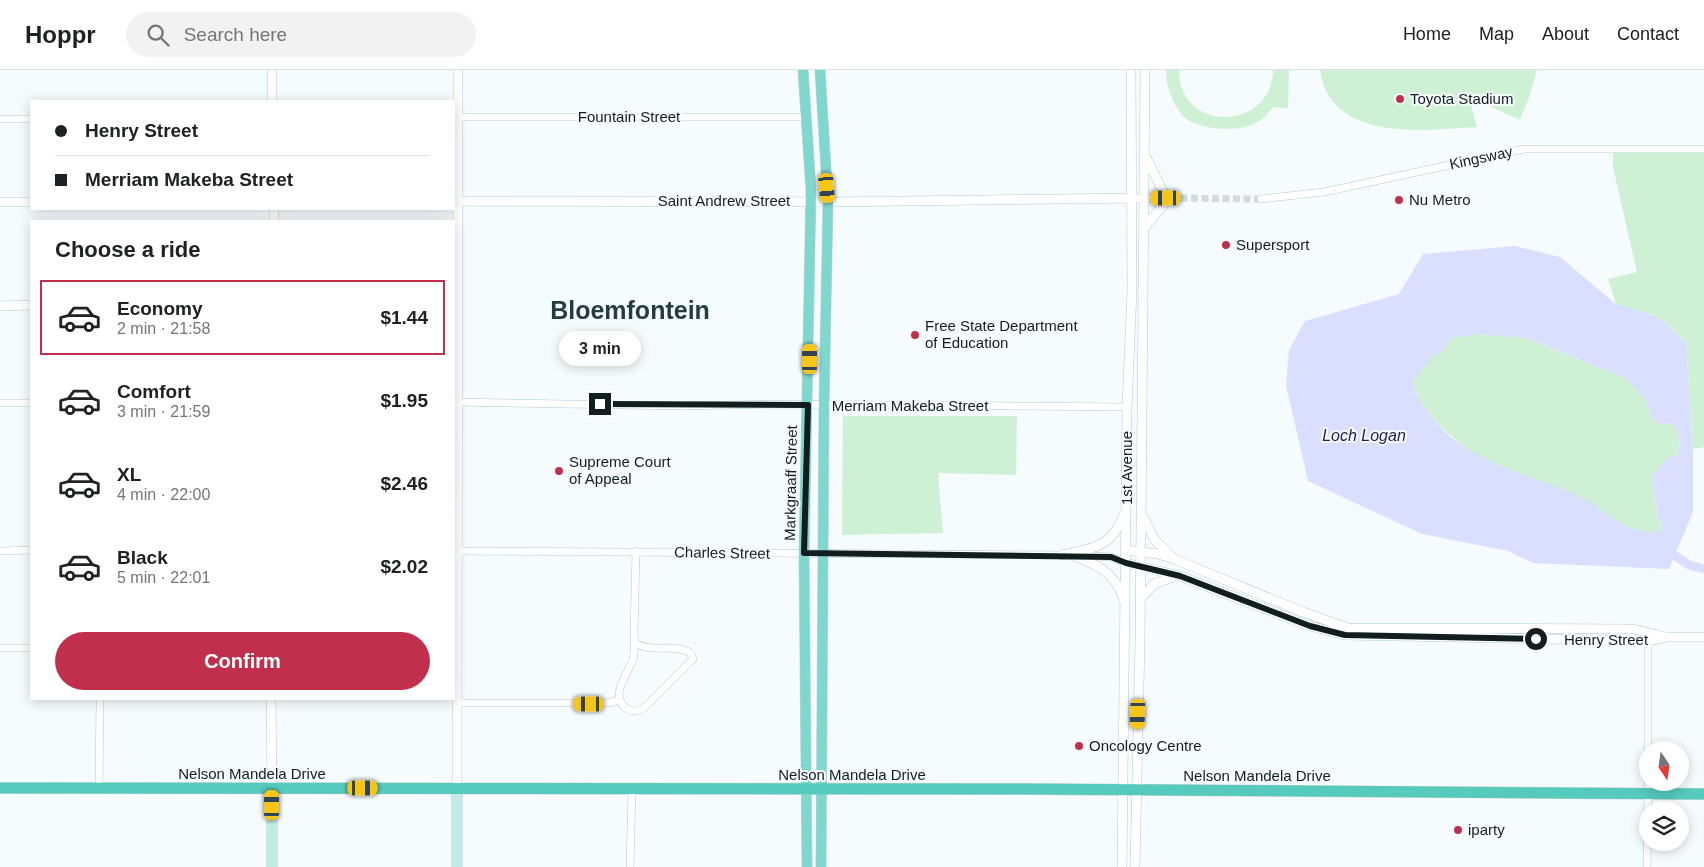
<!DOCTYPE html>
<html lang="en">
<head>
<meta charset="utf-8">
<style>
  body { margin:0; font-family:Helvetica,sans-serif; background:#f2f2f2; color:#202124; height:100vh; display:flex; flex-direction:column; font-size:19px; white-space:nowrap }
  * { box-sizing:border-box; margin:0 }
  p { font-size:16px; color:#757577 }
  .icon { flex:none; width:28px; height:28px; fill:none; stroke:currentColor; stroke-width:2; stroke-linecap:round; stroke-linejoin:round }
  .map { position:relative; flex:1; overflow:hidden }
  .drawer { position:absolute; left:30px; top:150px; width:425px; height:480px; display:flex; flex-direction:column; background:#fff; border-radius:0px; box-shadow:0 2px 12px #0003 }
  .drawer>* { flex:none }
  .guide { position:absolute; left:30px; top:30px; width:425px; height:110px; border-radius:0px; box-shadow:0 2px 12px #0003; display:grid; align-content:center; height:110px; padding:0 25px; background:#fff }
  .needle { width:32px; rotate:167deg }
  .fabs { position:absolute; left:1639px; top:671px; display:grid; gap:10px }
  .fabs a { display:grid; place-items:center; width:50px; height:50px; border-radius:50%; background:#fff; box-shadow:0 2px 12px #0003; font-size:25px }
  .end { position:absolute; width:22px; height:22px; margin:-11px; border:6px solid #121d1f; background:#fff; box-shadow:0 0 0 2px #fff }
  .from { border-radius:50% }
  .bubble { position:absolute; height:35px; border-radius:18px; background:#fff; box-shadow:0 2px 12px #0003; font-size:16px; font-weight:600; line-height:35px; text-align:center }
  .car { position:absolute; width:15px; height:30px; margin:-15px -8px; border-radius:6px; box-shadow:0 0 4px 1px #0007; background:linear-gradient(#f5c518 24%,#345 0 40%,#f5c518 0 76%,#345 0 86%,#f5c518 0) }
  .guide b { display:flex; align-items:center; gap:18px; height:48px; font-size:19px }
  .guide b+b { border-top:1px solid #e0e0e0 }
  .guide i { width:12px; height:12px; background:#202124 }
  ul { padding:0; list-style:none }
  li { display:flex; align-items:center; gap:15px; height:75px; margin:0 10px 8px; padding:0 15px; border:2px solid transparent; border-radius:0px }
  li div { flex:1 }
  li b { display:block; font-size:19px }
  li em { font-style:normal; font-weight:600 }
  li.active { border-color:#c02f4b }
  li>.icon { width:45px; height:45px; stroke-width:1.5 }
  h2 { padding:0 25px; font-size:22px; line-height:60px }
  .action { display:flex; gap:10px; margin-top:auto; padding:10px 25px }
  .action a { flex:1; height:58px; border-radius:30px; background:#c02f4b; color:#fff; font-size:20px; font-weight:600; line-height:58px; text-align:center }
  header { display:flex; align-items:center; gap:30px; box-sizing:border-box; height:70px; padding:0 25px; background:#fff; border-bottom:1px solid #e0e0e0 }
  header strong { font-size:24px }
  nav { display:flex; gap:28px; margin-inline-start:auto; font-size:18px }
  .search { width:350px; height:45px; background:#f2f2f2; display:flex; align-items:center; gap:12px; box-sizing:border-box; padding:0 18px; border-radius:28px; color:#757577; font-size:19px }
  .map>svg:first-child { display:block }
</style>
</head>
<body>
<header>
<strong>Hoppr</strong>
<div class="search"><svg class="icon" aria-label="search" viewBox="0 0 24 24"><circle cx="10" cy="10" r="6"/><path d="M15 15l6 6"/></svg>Search here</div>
<nav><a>Home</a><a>Map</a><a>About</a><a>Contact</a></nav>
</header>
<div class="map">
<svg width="1704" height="797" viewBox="0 0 1704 797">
  <rect width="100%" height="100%" fill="#f6fcfe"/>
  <path fill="#cef0d4" d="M1166 0H1179C1179 64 1272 61 1273 0H1289L1288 38 1273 37C1270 41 1266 46 1262 49 1244 63 1210 61 1190 51 1174 42 1166 17 1166 0Z
    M1320 0H1537L1530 25 1520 50 1469 27 1477 57C1423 60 1331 73 1320 0Z
    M1613 81H1704V377L1693 379 1686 272 1658 247 1616 234 1608 209 1637 202 1613 97Z
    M1477 264 1526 268 1627 309 1645 329 1653 348 1659 354 1671 353C1680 360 1682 374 1677 385L1666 389 1652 407C1655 421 1655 445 1662 455L1661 461 1651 463 1635 460 1472 384 1440 356 1423 336 1412 313 1434 283 1439 285 1452 268Z
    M843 346H1017L1016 405 938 403 943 463 842 465Z"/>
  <path fill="#dadfff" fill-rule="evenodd" d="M1515 176 1560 187 1616 234 1658 247 1686 272 1693 379V442L1669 499 1533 493 1508 481 1422 464 1308 411 1286 315 1289 280 1305 251 1399 224 1423 184ZM1477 264 1527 268 1627 309 1645 329 1653 348 1659 354 1671 353C1680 360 1682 374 1677 385L1666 389 1652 407C1655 421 1655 445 1662 455L1661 461C1628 468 1603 437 1576 425 1510 396 1444 389 1412 313L1434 284 1439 285 1452 268Z"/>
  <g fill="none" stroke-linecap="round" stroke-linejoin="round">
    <path stroke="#dadfff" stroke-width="9" d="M1675 486 1689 495 1704 499"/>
    <path stroke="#d4dbdd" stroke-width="7" stroke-dasharray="7 3.5" stroke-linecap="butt" d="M1170 128 1261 129"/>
    <defs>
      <path id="minor" d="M454 47H805
        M0 49H31
        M1144 128H1170
        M1261 129 1324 122 1524 79H1704
        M454 332 682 336 771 334 1127 337
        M0 333H31
        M0 481 31 480
        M454 481 1066 485
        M1077 485 1111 487 1126 493
        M634 569C634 575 635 582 633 589 629 603 608 626 627 639 633 643 639 641 645 637L693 589C689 569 650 586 635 572L634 565 636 481
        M0 578H31
        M457 633H608L620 630
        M1648 680V568
        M99 719 100 629
        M630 797 632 721
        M1647 797 1648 712"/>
      <path id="tertiary" d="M272 31V0
        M1145 85 1166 128
        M454 131 828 132 1136 128
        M0 132H31
        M274 139V151
        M1144 158 1169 128
        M0 236 31 235
        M1143 447 1155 470 1172 487
        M1126 480 1158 484 1174 489 1303 542 1348 558 1633 559 1666 567
        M1062 485C1093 478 1112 478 1124 444
        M1072 485C1098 495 1115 502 1124 530
        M1126 493 1180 506 1310 556 1345 565 1647 571 1667 567H1704
        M1140 529 1154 514 1176 506
        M271 629 272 719
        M457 718 458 0
        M1122 797 1127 337 1132 221 1131 0
        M1135 797 1140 571 1145 0"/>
      <path id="secondary" d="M457 718V797
        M272 797V719"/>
      <path id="primary" d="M803 0 811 120 804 483 807 797
        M820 0 828 132 824 336 821 797"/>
      <path id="trunk" d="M0 718 1024 719 1704 724"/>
    </defs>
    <use href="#minor" stroke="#afcbd2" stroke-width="8"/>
    <use href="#tertiary" stroke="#afcbd2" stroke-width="10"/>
    <use href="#secondary" stroke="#afcbd2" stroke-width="11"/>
    <use href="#primary" stroke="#d4d6d7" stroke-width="11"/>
    <use href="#trunk" stroke="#d4d6d7" stroke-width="12"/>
    <use href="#minor" stroke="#fff" stroke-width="7"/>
    <use href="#tertiary" stroke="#fff" stroke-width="9"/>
    <use href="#secondary" stroke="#c0ebe6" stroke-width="10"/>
    <use href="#primary" stroke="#80d7cd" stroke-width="10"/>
    <use href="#trunk" stroke="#56cabc" stroke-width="11"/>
  </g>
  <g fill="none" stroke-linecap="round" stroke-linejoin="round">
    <path stroke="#121d1f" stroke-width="6" d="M600 334 808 335 804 483 1111 487 1126 493 1180 506 1310 556 1345 565 1536 569"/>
  </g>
  <g fill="#c02f4b" stroke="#f6fcfe" stroke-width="2">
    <circle cx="1400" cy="29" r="5"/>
    <circle cx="1399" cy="130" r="5"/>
    <circle cx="1226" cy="175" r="5"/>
    <circle cx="915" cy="265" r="5"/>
    <circle cx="559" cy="401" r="5"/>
    <circle cx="1079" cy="676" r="5"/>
    <circle cx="1458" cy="760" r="5"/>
  </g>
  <g text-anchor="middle" stroke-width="4" stroke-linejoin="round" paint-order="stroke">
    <g font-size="15" fill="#121d1f" stroke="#f6fcfe" text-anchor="start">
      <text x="1410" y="34">Toyota Stadium</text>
      <text x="1409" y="135">Nu Metro</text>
      <text x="1236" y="180">Supersport</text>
      <text x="925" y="261">Free State Department<tspan x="925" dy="17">of Education</tspan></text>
      <text x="569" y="397">Supreme Court<tspan x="569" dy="17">of Appeal</tspan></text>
      <text x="1089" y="681">Oncology Centre</text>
      <text x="1468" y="765">iparty</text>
    </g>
    <g font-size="15" fill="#121d1f" stroke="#f6fcfe">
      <text x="629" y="52">Fountain Street</text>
      <text transform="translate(1481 88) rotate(-12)" y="5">Kingsway</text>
      <text x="724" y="136">Saint Andrew Street</text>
      <text x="910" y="341">Merriam Makeba Street</text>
      <text transform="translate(1127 398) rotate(-90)" y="5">1st Avenue</text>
      <text transform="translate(791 413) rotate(-89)" y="5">Markgraaff Street</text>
      <text transform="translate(722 483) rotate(1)" y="5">Charles Street</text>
      <text x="1606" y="575">Henry Street</text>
      <text x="252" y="709">Nelson Mandela Drive</text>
      <text x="852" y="710">Nelson Mandela Drive</text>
      <text x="1257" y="711">Nelson Mandela Drive</text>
    </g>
    <g font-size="16" font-style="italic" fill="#222252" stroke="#f6fcfe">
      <text x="1364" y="371">Loch Logan</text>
    </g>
    <g font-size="25" font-weight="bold" fill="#243d43" stroke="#f6fcfe">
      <text x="630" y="249">Bloemfontein</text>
    </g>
  </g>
</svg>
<div class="fabs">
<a><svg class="needle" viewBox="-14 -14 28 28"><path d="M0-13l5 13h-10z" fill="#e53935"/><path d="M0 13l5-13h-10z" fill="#757577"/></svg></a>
<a><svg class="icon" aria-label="layers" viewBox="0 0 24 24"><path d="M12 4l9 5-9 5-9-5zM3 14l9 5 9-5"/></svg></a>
</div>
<i class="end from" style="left:1536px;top:569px"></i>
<i class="end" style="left:600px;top:334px"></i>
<div class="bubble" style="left:559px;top:261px;width:82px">3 min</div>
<i class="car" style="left:827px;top:118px;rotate:175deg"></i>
<i class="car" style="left:1166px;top:128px;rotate:270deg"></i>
<i class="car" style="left:810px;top:289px;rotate:0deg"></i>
<i class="car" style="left:589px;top:634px;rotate:270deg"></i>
<i class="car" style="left:1138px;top:644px;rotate:182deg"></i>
<i class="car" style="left:363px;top:718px;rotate:90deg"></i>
<i class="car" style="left:272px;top:735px;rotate:0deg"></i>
<div class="guide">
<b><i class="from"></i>Henry Street</b>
<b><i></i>Merriam Makeba Street</b>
</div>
<section class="drawer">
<h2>Choose a ride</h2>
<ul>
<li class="active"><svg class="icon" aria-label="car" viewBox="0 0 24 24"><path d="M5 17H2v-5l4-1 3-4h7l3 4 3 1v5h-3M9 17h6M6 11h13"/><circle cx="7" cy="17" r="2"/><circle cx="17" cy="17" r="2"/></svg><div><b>Economy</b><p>2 min · 21:58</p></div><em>$1.44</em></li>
<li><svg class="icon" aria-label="car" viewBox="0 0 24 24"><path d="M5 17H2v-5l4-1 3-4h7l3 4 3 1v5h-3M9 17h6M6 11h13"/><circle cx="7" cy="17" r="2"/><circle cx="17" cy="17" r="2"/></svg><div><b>Comfort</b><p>3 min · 21:59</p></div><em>$1.95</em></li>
<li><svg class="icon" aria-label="car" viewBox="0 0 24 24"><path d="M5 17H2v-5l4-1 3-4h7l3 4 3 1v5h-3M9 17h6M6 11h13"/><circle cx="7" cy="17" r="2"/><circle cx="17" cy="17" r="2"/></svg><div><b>XL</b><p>4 min · 22:00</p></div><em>$2.46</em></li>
<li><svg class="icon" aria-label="car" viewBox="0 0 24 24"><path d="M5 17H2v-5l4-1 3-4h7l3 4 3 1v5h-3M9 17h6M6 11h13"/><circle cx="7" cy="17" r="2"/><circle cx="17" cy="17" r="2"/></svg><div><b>Black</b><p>5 min · 22:01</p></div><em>$2.02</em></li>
</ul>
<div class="action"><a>Confirm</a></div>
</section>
</div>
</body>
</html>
